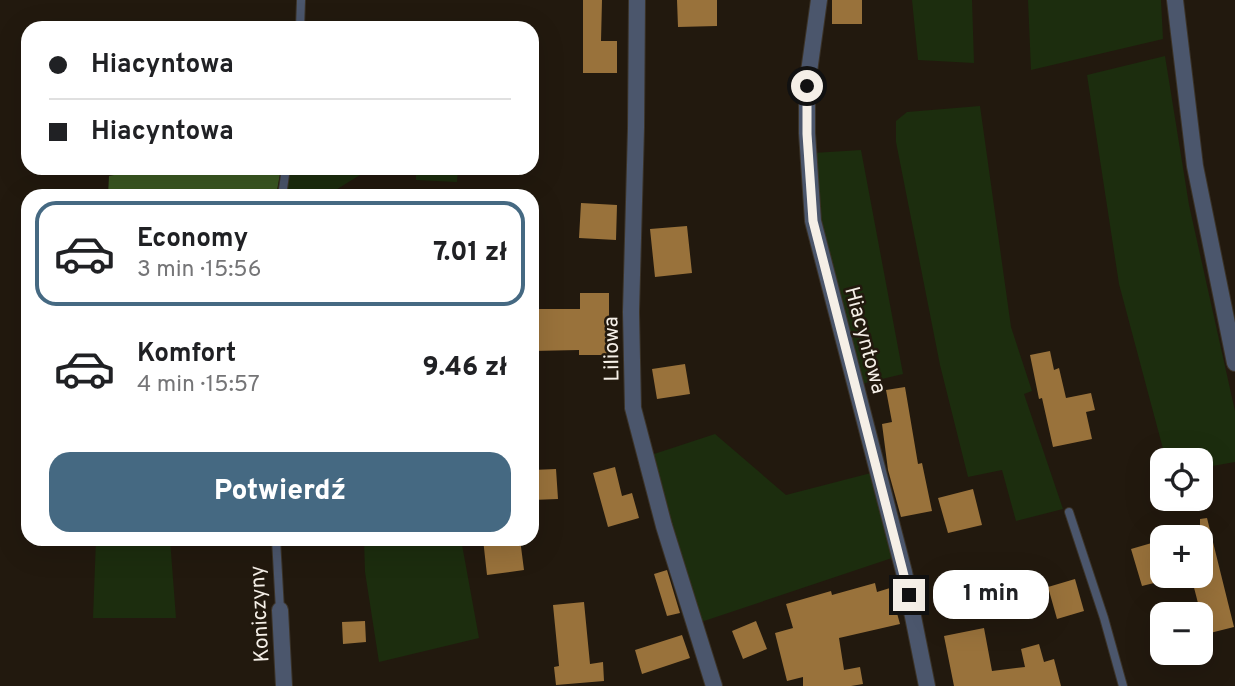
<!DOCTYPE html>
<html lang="pl">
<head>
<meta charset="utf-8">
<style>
  body { margin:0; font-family:Overpass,sans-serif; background:#f2f2f2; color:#202124; height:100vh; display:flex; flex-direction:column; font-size:26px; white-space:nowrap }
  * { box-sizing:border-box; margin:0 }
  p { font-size:23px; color:#757577 }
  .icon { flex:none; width:38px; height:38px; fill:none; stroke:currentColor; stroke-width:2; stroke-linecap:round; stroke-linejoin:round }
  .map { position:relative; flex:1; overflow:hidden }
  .details { position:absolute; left:21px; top:189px; width:518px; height:357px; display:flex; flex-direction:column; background:#fff; border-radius:21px; box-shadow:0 7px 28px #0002 }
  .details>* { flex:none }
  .top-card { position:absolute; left:21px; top:21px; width:518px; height:154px; border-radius:21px; box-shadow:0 7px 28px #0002; display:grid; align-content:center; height:154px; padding:0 28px; background:#fff }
  .fabs { position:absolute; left:1150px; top:448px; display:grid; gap:14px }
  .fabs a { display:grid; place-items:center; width:63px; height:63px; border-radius:14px; background:#fff; box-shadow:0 7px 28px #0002; font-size:35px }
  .end { position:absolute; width:32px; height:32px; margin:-16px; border:9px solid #f5efe7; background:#111; box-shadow:0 0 0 4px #111 }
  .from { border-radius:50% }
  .bubble { position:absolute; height:49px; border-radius:21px; background:#fff; box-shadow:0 7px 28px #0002; font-size:23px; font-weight:800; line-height:49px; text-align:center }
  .top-card b { display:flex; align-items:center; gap:24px; height:66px; font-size:26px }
  .top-card b+b { border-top:2px solid #e0e0e0 }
  .top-card i { width:18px; height:18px; background:#202124 }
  ul { padding:12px 0 0; list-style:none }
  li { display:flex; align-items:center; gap:21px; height:105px; margin:0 14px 10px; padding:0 14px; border:4px solid transparent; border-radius:21px }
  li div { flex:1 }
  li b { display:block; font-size:26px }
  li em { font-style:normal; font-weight:800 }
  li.selected { border-color:#456982 }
  li>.icon { width:63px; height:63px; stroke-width:1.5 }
  .primary-button { display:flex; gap:14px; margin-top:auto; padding:14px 28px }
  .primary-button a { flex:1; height:80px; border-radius:21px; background:#456982; color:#fff; font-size:28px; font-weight:800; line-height:80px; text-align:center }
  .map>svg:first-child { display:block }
</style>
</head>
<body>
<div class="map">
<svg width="1235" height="686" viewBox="0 0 1235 686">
  <rect width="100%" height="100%" fill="#22190e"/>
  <path fill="#1c2d0e" d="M912 0H972L974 63 918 60Z
    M1028 0H1161L1163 39 1031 70Z
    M1165 56 1189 205 1235 411V462L1201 468 1200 460H1166L1119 284 1087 75Z
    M980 106 1011 327 1032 391 1024 394 1063 509 1016 521 1002 470 968 477 940 365 896 142V121L907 112Z
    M861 150 903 374 861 384 817 220 813 153Z
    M290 168H361L360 175 326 196H286Z
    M402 168H458L457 182 416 180V168L402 169Z
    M715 434 786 495 871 473 892 558 701 622 671 531 651 455Z
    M96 539H170L176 618H93Z
    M364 539H461L479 638 379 662 365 572Z"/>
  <path fill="#3b5822" d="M149 168H281L276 196H108L109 176Z"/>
  <path fill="#99723b" d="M583 0H602L601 41H617V73H583Z
    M677 0H717V26L678 27Z
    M832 0H862V24H832Z
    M581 203 617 205 616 240 579 238Z
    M687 226 692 273 655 277 650 229Z
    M580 293H609V355H579V350L532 351V309H580Z
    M1050 351 1054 370 1059 368 1066 398 1091 393 1095 410 1086 412 1092 439 1053 447 1042 398 1039 399 1030 355Z
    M685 364 690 394 657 399 652 369Z
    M905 387 918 464 922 463 932 511 901 517 888 470 882 424 892 422 886 390Z
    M615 467 622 496 632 493 639 518 608 527 593 473Z
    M556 469 558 499 532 500V470Z
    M973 489 982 525 948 533 938 498Z
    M1207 518 1234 627 1206 634 1191 576H1200V519Z
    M483 539H520L524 570 487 575Z
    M1162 540V581L1142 586 1131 549Z
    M667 570 680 613 667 616 654 574Z
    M1075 579 1084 611 1057 619 1048 587Z
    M875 583 877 592 890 588 900 624 839 638 844 670 860 667 863 684 851 686H803V677L787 681 775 633 793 628 786 604 831 591 832 595Z
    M584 602 590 664 603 662 604 681 556 685 554 667 559 666 553 605Z
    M365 621 366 642 343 644 342 622Z
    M756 621 767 649 743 659 732 631Z
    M984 628 992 671 1025 667 1021 649 1039 644 1044 662 1054 659 1061 686H954L944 636Z
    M682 635 690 658 642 674 635 650Z"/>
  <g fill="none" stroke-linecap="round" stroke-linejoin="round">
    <defs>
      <path id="service" d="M300 28 301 0
        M282 196 286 168
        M1069 512 1104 618 1123 686
        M276 539 280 610"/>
      <path id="minor" d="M637 0 636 128 631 312 633 408 664 526 714 686
        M819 0 807 86V133L813 221 904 572 927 686
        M1175 0 1195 166 1235 363
        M280 610 284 686"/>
    </defs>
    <use href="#service" stroke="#3b3328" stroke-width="10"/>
    <use href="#minor" stroke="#3b3328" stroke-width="18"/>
    <use href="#service" stroke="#4b566c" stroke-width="8"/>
    <use href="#minor" stroke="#4b566c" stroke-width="16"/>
  </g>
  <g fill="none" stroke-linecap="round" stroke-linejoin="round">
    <path stroke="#f5efe7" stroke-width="9" d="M807 86V134L813 221 909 595"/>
  </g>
  <g text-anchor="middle" stroke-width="5" stroke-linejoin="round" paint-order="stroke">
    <g font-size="21" fill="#f5efe7" stroke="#22190e">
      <text transform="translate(866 340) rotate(75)" y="7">Hiacyntowa</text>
      <text transform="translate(611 349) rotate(-91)" y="7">Liliowa</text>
      <text transform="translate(259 614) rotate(-93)" y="7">Koniczyny</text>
    </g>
  </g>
</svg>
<div class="fabs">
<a><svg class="icon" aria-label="locate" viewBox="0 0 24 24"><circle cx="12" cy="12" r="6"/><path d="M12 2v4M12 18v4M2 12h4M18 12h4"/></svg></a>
<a>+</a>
<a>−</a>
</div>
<i class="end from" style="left:807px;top:86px"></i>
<i class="end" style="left:909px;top:595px"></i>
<div class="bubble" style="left:933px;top:570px;width:116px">1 min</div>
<div class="top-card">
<b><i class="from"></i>Hiacyntowa</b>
<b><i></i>Hiacyntowa</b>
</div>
<section class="details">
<ul>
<li class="selected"><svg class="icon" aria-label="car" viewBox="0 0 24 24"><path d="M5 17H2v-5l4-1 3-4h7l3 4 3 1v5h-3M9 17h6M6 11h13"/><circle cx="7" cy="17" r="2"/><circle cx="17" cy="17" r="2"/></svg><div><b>Economy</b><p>3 min · 15:56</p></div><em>7.01 zł</em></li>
<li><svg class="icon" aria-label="car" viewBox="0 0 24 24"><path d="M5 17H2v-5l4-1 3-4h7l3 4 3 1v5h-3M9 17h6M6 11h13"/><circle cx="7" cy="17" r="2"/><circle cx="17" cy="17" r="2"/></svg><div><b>Komfort</b><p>4 min · 15:57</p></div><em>9.46 zł</em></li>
</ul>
<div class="primary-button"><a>Potwierdź</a></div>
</section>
</div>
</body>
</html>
